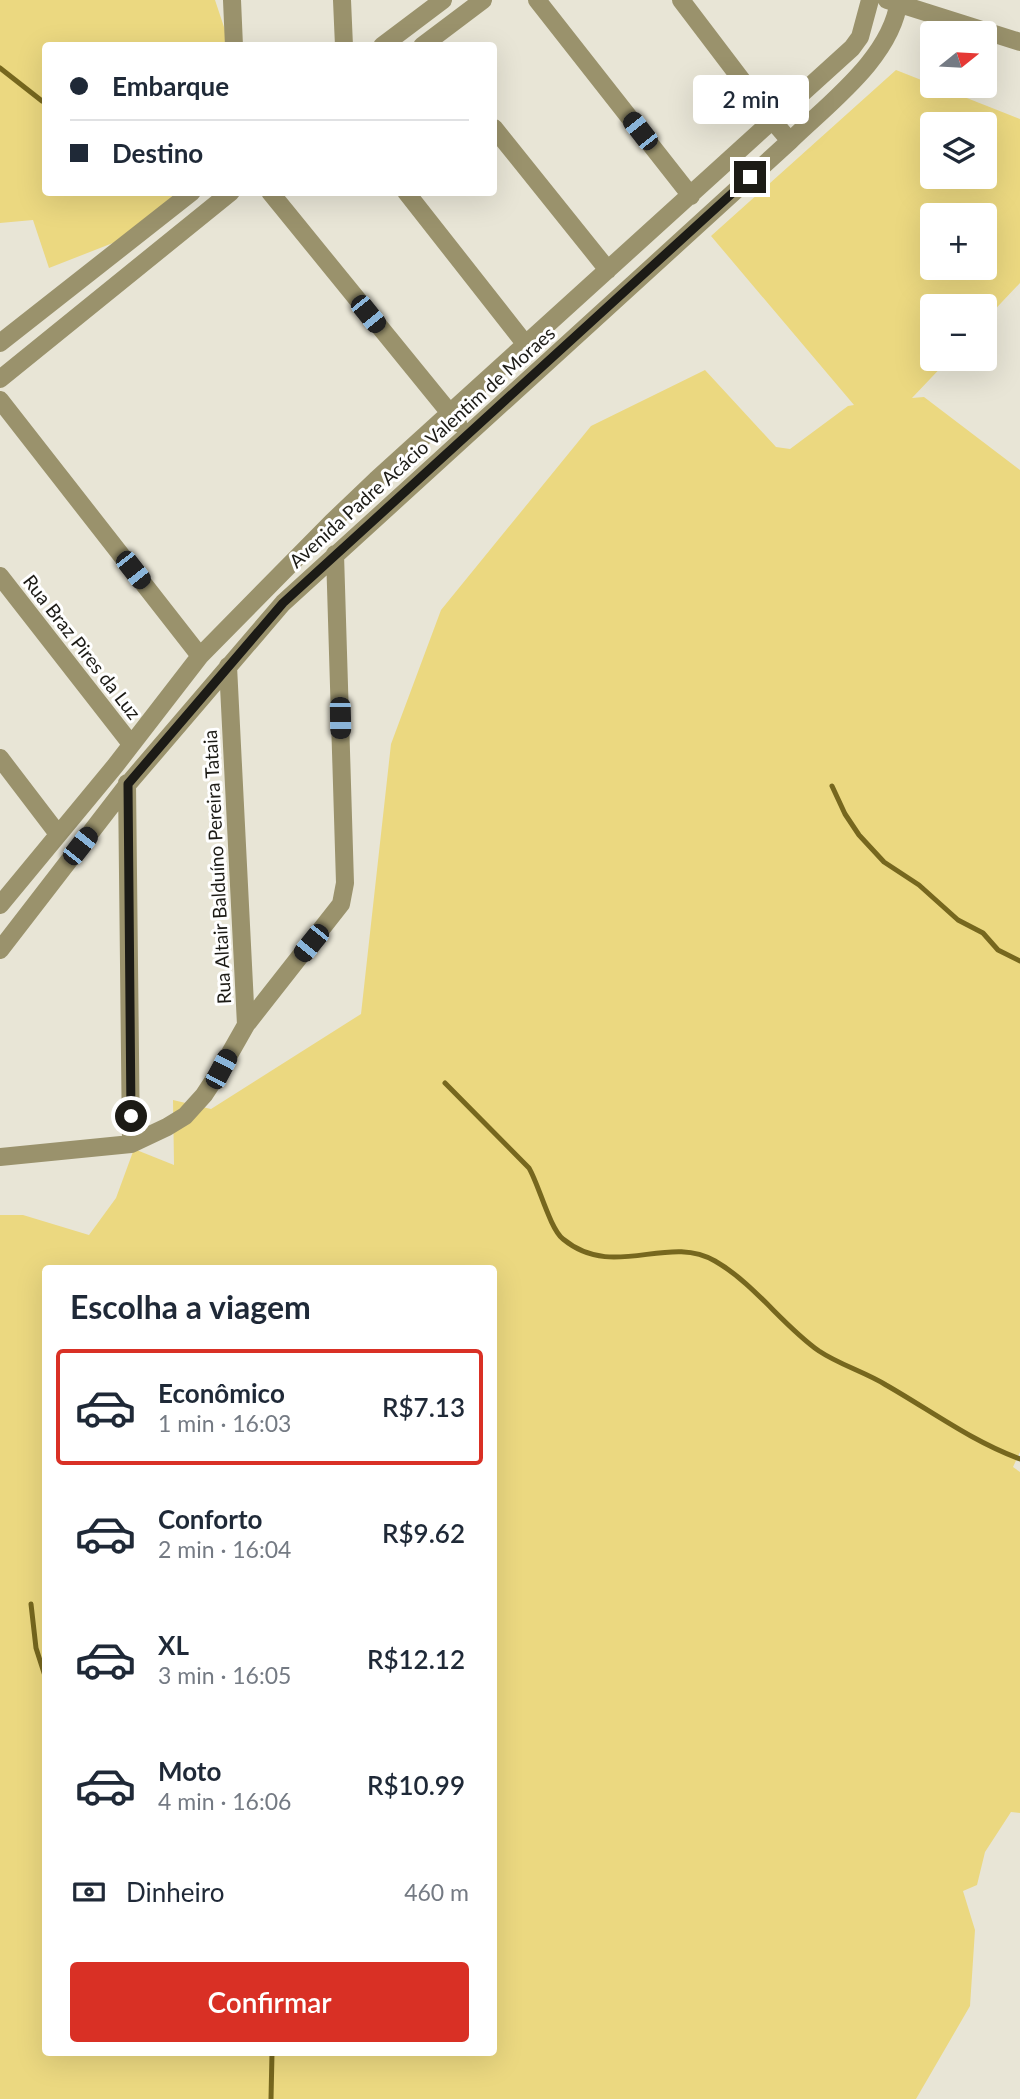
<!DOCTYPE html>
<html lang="pt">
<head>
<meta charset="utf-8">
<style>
  body { margin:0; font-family:Lato,sans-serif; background:#f6f6f7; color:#1f2937; height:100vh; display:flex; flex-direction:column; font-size:26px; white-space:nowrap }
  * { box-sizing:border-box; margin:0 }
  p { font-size:23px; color:#747a83 }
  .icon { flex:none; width:38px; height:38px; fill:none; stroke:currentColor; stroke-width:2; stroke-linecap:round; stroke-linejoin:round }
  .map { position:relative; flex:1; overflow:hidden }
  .sheet { position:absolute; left:42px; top:1265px; width:455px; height:791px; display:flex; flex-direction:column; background:#fff; border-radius:7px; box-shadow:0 7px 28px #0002 }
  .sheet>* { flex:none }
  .banner { position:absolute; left:42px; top:42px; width:455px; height:154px; border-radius:7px; box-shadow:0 7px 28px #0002; display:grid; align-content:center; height:154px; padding:0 28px; background:#fff }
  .needle { width:46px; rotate:72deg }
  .fabs { position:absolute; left:920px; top:21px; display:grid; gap:14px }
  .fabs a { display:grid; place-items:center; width:77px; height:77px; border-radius:7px; background:#fff; box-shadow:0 7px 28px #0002; font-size:35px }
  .end { position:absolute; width:32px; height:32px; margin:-16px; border:9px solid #1c1b16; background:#fff; box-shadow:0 0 0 4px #fff }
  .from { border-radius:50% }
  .bubble { position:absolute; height:49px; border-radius:7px; background:#fff; box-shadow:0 7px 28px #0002; font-size:23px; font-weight:600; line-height:49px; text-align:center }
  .car { position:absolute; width:21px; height:42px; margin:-21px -10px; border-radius:9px; box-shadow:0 0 5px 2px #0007; background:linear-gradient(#222 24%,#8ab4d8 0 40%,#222 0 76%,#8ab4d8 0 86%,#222 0) }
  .banner b { display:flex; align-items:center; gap:24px; height:66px; font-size:26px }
  .banner b+b { border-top:2px solid #e0e1e3 }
  .banner i { width:18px; height:18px; background:#1f2937 }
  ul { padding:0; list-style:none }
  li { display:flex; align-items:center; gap:21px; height:116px; margin:0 14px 10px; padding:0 14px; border:4px solid transparent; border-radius:7px }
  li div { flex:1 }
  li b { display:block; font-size:26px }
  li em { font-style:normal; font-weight:600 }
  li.active { border-color:#d93025 }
  li>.icon { width:63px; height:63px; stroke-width:1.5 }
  h2 { padding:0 28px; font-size:32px; line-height:84px }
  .pay { display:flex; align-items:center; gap:18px; height:77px; padding:0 28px; font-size:26px }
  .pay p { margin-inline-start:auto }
  .cta { display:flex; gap:14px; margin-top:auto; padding:14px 28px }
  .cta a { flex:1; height:80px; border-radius:7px; background:#d93025; color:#fff; font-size:28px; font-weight:600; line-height:80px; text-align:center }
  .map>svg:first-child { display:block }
</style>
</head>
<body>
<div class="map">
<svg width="1020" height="2099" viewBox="0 0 1020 2099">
  <rect width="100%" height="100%" fill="#e8e5d6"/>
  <path fill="#ebd880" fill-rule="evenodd" d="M0 0H215L230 45 46 46V192L185 193 118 241 49 268 33 220 0 223Z
    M896 70 1020 119V283L985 320V306H933V359H949L912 398 924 397 1020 470V1452L1013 1467 1020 1472V1813L1011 1812 985 1852 977 1885 963 1891 975 1930 970 2006 916 2099H0V1215H23L89 1235 116 1198 134 1149 174 1165 173 1100 211 1109 361 1014 391 744 441 610 591 426 705 370 776 447 790 449 848 406 854 405 711 236ZM933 124H985V177H933ZM933 215H985V268H933ZM46 1269H494V2053H46Z"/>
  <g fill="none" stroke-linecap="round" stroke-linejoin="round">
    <path stroke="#76671e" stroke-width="5" d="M0 68 42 101
      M832 786 845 814 859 835 884 862 919 885 958 920 983 933 998 950 1020 961
      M445 1083 529 1168C539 1185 550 1229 563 1239 614 1281 667 1233 715 1261 755 1284 782 1325 819 1351 840 1365 865 1372 886 1385 930 1410 971 1441 1020 1459
      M31 1604 36 1648 46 1679
      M271 2099 272 2053"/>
    <path stroke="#9a926c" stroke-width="18" d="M232 0 234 46
      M342 0 344 46
      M537 0 691 196
      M681 0 772 120 790 141
      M887 0 1020 42
      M382 46 443 0
      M422 46 483 0
      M494 128 608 270
      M270 192 458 423
      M406 192 527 346
      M0 343 192 192
      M0 379 231 192
      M0 400 200 656
      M0 576 131 744
      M228 666 246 1025
      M0 758 58 834
      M127 783 131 1144
      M0 905 115 766 200 656 332 522 376 480 852 48 860 37 870 0
      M0 950 128 784 283 603 790 141C829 103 892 57 899 0
      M0 1157 131 1144 167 1127 185 1116 204 1095 221 1069 246 1025 341 904 345 883 335 554"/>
  </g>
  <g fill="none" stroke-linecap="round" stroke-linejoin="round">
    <path stroke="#1c1b16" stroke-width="9" d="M131 1116 128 784 283 603 750 177"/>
  </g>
  <g text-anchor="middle" stroke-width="6" stroke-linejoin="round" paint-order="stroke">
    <g font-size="19" fill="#1c1b16" stroke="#fff">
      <text transform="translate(422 447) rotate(-42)" y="7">Avenida Padre Acácio Valentim de Moraes</text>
      <text transform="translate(82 647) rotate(52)" y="7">Rua Braz Pires da Luz</text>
      <text transform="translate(217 867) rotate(-93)" y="7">Rua Altair Balduíno Pereira Tataia</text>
    </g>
  </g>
</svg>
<div class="fabs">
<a><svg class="needle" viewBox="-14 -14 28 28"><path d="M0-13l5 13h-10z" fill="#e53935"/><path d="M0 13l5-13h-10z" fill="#747a83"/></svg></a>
<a><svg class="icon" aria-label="layers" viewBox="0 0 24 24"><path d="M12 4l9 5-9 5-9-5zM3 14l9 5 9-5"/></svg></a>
<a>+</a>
<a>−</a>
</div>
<i class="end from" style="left:131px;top:1116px"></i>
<i class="end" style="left:750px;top:177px"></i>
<div class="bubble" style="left:693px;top:75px;width:116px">2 min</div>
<i class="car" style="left:640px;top:131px;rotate:322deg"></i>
<i class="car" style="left:368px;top:314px;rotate:141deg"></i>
<i class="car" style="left:133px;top:570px;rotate:142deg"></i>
<i class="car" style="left:340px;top:718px;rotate:179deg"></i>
<i class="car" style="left:80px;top:846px;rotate:38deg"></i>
<i class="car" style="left:311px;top:943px;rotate:219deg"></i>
<i class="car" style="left:221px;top:1069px;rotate:28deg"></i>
<div class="banner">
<b><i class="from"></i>Embarque</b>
<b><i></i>Destino</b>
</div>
<section class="sheet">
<h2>Escolha a viagem</h2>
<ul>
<li class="active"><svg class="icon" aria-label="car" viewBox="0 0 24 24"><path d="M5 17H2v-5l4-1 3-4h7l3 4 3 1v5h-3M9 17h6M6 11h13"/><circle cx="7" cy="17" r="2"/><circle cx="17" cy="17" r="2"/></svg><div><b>Econômico</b><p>1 min · 16:03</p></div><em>R$7.13</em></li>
<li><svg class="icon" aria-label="car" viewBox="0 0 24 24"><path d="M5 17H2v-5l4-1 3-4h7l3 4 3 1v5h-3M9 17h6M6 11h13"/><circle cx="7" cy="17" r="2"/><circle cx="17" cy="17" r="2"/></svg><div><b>Conforto</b><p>2 min · 16:04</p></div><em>R$9.62</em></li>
<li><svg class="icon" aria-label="car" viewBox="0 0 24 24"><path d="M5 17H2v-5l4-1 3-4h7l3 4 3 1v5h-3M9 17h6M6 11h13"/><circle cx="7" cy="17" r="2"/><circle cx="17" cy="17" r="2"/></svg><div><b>XL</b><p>3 min · 16:05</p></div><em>R$12.12</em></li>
<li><svg class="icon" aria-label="car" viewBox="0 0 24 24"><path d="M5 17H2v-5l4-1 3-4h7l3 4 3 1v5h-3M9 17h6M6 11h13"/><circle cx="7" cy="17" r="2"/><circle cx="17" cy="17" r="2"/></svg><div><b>Moto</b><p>4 min · 16:06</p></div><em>R$10.99</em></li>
</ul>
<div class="pay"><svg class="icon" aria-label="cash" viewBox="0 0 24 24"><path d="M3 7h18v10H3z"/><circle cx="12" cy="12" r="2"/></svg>Dinheiro<p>460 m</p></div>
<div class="cta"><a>Confirmar</a></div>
</section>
</div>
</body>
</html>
